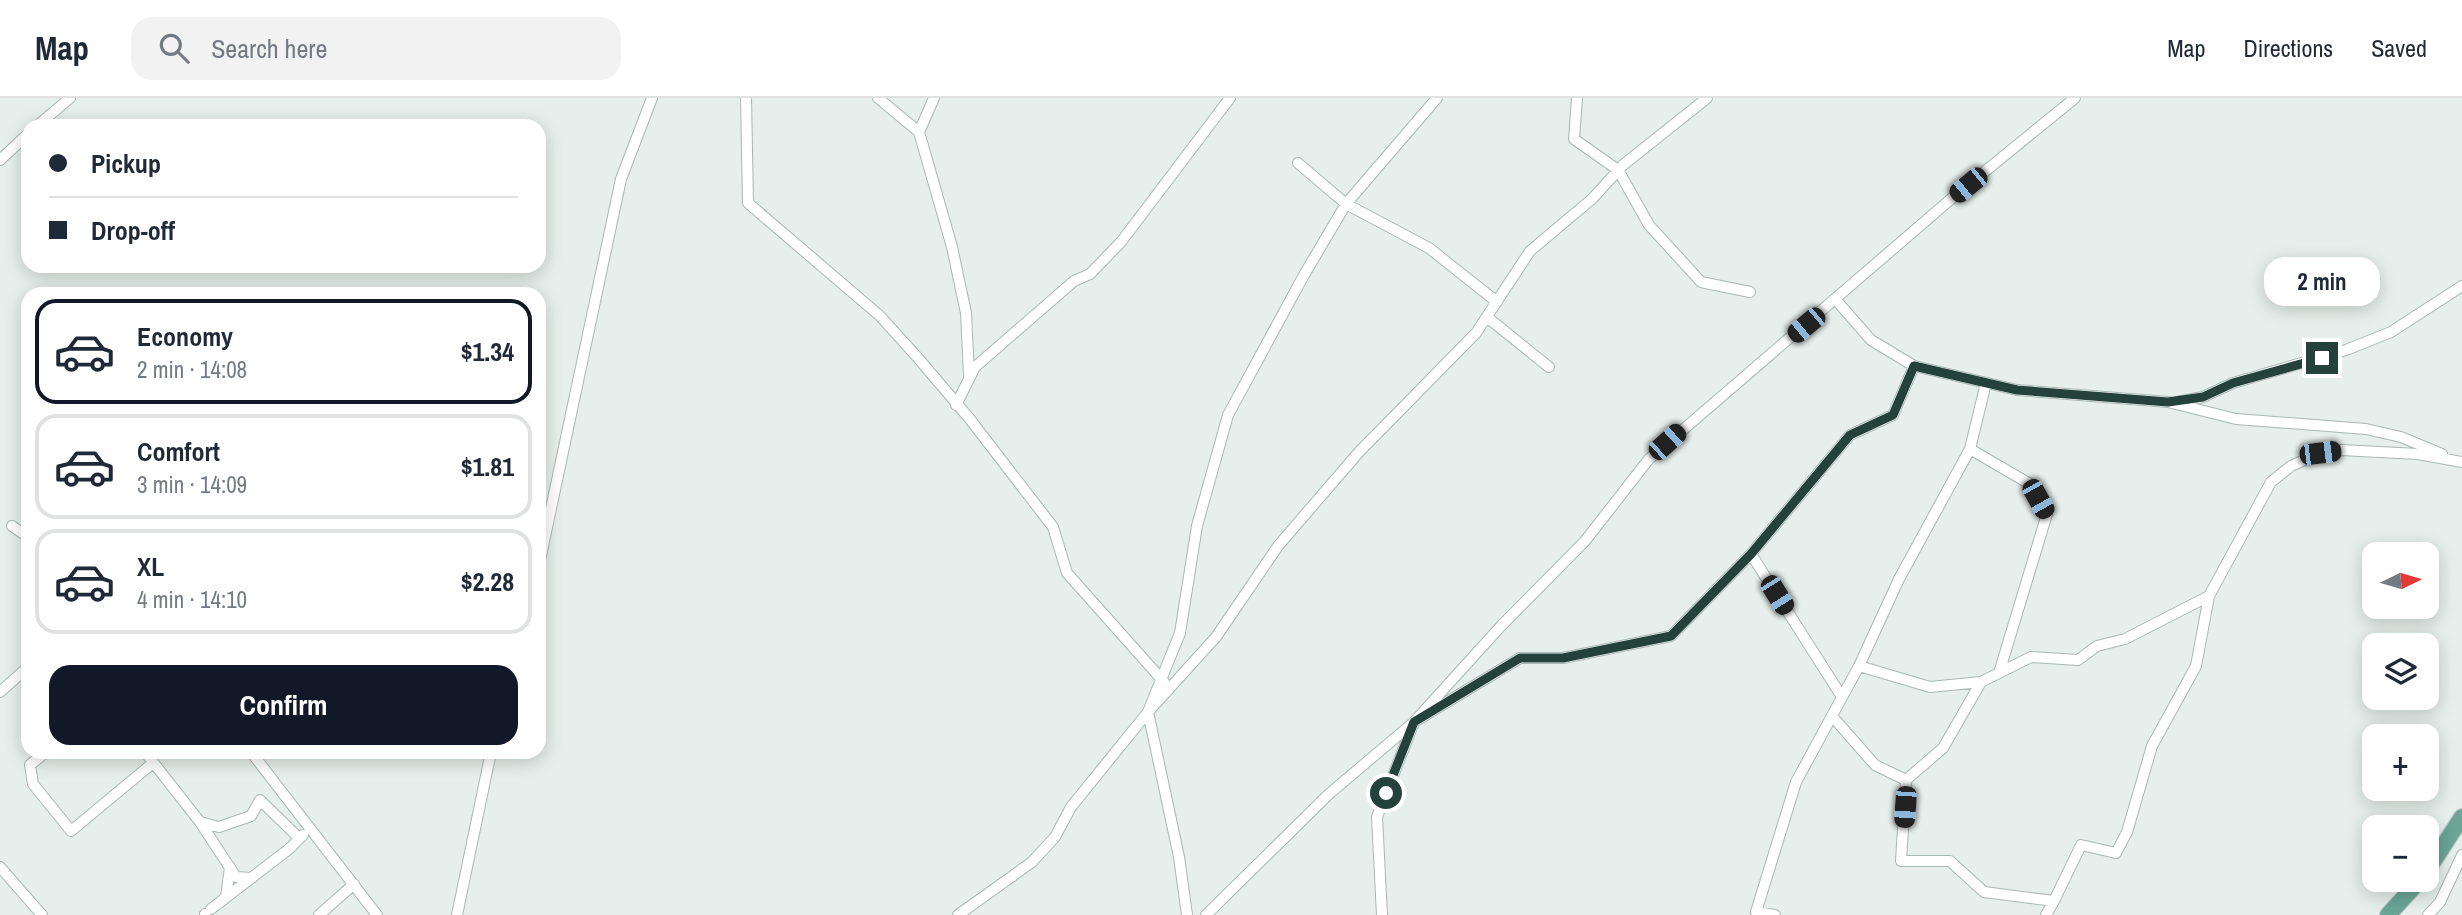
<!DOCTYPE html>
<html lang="en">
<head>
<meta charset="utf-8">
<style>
  body { margin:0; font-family:"Archivo Narrow",sans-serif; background:#f2f2f3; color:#1f2937; height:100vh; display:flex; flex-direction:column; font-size:26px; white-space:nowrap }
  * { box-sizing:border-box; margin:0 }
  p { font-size:23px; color:#747a83 }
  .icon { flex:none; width:38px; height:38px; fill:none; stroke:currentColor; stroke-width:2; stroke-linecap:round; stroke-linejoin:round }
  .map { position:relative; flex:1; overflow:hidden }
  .drawer { position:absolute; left:21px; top:189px; width:525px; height:472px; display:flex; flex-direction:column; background:#fff; border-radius:21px; box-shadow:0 4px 18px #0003 }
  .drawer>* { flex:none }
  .banner { position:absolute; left:21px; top:21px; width:525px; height:154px; border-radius:21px; box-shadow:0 4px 18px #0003; display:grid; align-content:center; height:154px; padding:0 28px; background:#fff }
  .needle { width:46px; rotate:85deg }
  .controls { position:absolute; left:2362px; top:444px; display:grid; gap:14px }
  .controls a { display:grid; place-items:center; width:77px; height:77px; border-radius:14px; background:#fff; box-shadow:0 4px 18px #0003; font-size:35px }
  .end { position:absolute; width:32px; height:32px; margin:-16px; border:9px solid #24423a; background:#fff; box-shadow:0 0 0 4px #fff }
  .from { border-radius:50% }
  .bubble { position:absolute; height:49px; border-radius:21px; background:#fff; box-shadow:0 4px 18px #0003; font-size:23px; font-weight:800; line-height:49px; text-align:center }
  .car { position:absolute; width:21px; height:42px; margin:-21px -10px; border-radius:9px; box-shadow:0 0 5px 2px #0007; background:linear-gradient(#222 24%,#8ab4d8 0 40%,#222 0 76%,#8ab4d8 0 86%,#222 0) }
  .banner b { display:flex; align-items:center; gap:24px; height:66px; font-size:26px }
  .banner b+b { border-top:2px solid #e0e1e3 }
  .banner i { width:18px; height:18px; background:#1f2937 }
  ul { padding:12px 0 0; list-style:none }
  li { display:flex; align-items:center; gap:21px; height:105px; margin:0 14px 10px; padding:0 14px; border:4px solid #e0e1e3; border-radius:21px }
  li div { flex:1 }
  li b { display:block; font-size:26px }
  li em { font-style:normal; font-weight:800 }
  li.on { border-color:#111827 }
  li>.icon { width:63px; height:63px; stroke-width:1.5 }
  .primary-button { display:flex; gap:14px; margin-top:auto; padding:14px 28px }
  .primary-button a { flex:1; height:80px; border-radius:21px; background:#111827; color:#fff; font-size:28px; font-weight:800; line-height:80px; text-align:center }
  header { display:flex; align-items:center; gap:42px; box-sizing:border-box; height:98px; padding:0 35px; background:#fff; border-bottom:2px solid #e0e1e3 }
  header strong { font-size:33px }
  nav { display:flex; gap:38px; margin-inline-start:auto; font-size:24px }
  .search { width:490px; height:63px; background:#f2f2f3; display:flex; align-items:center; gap:18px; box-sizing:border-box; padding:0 24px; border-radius:21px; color:#747a83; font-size:26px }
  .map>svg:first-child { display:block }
</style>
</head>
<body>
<header>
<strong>Map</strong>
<div class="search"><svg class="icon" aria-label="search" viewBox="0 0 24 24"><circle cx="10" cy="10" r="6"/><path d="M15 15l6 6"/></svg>Search here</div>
<nav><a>Map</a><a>Directions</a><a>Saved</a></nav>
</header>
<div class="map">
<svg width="2462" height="817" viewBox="0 0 2462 817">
  <rect width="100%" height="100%" fill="#e6efeb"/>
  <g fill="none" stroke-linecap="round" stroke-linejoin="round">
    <defs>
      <path id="street" d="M746 0 748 105 880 218 918 260 969 320 1053 429 1067 475 1164 584
        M878 0 919 34
        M934 0 919 34 952 149 966 215 969 277
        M1577 0 1574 41 1618 72 1649 127 1701 184 1750 194
        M37 28 70 0
        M0 62 28 36
        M1298 65 1346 106 1429 150 1497 204
        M1836 202 1871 242 1914 268 2017 292 2168 304 2236 321 2366 331 2401 339 2442 356
        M1487 219 1549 269
        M2177 304 2203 299 2233 285 2346 252 2391 234 2462 188
        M956 307 975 269 1074 183 1090 176 1121 144 1230 0
        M1970 351 1986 285
        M12 428 28 439
        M1751 456 1842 599
        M539 467 621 81 652 0
        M1859 568 1899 481 1970 351 2030 386 2047 416 1999 575
        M0 594 28 569
        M1832 618 1875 667 1906 682 1901 763H1950L1984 794 2054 803 2046 817
        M46 654 30 667 33 686 71 733 153 665
        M145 654 200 724
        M251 654 377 817
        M1906 682 1943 650 1981 584
        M0 769 42 817
        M252 780 236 779 200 724 219 729 251 718 260 702 299 740
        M226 799 230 769
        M2054 803 2081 747 2116 755 2127 734 2152 648 2196 568 2209 498 2271 384 2291 368 2320 355 2341 352 2418 356 2462 364
        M211 811 289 751 303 737
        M205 817V816
        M319 817 354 786
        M457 817 491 654
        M958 817 1032 764 1055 739 1071 709 1148 614 1216 539 1278 448 1359 354 1476 235 1530 153 1592 101 1623 67 1707 0
        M1187 817 1179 759 1148 614 1180 535 1197 428 1228 317 1304 177 1346 106 1437 0
        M1206 817 1329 696 1414 624 1520 560H1563L1671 538 1751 456 1850 337 1893 317 1914 268
        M1382 817 1377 719 1414 624 1501 528 1585 443 1649 361 1951 101 2075 0
        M1775 817 1756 814 1796 684 1859 568 1930 589 1981 584 2031 559 2078 562 2097 548 2125 541 2209 498
        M2428 817 2440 804 2462 757"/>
      <path id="primary" d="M2427 773 2462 719
        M2388 817 2420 782"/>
    </defs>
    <use href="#street" stroke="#a8b8b2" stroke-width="12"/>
    <use href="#primary" stroke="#c2cac8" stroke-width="18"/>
    <use href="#street" stroke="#fff" stroke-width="10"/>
    <use href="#primary" stroke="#6aa596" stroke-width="16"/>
  </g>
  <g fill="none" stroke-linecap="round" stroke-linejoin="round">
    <path stroke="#24423a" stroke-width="9" d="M1386 695 1414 624 1520 560H1563L1671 538 1751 456 1850 337 1893 317 1914 268 2017 292 2168 304 2203 299 2233 285 2322 260"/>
  </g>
</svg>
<div class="controls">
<a><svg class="needle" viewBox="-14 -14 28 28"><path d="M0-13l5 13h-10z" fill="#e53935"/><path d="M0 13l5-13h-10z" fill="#747a83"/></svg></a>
<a><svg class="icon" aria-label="layers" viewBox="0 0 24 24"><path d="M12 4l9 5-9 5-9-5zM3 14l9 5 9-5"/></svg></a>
<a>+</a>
<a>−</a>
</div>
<i class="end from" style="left:1386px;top:695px"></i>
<i class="end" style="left:2322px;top:260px"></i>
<div class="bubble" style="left:2264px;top:159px;width:116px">2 min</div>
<i class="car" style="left:1968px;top:87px;rotate:231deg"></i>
<i class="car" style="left:1806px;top:227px;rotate:230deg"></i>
<i class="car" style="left:1667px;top:344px;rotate:48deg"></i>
<i class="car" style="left:2320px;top:355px;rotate:83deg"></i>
<i class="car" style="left:2038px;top:401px;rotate:151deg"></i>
<i class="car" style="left:1777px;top:497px;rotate:148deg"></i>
<i class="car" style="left:1905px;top:709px;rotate:184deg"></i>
<div class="banner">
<b><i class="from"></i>Pickup</b>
<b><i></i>Drop-off</b>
</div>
<section class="drawer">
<ul>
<li class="on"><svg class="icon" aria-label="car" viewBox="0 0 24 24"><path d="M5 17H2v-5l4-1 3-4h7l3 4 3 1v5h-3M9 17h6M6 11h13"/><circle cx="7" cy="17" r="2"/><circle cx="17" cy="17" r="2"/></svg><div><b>Economy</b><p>2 min · 14:08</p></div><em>$1.34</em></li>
<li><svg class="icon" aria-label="car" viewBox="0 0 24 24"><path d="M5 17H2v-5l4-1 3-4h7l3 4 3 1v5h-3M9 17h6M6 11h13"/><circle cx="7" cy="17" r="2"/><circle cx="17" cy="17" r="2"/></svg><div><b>Comfort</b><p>3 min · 14:09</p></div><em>$1.81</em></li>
<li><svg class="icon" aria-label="car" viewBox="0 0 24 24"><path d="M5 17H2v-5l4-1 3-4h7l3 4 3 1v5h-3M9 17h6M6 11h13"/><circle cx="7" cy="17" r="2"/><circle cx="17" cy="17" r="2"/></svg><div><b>XL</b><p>4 min · 14:10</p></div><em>$2.28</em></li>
</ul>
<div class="primary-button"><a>Confirm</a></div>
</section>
</div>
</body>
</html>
